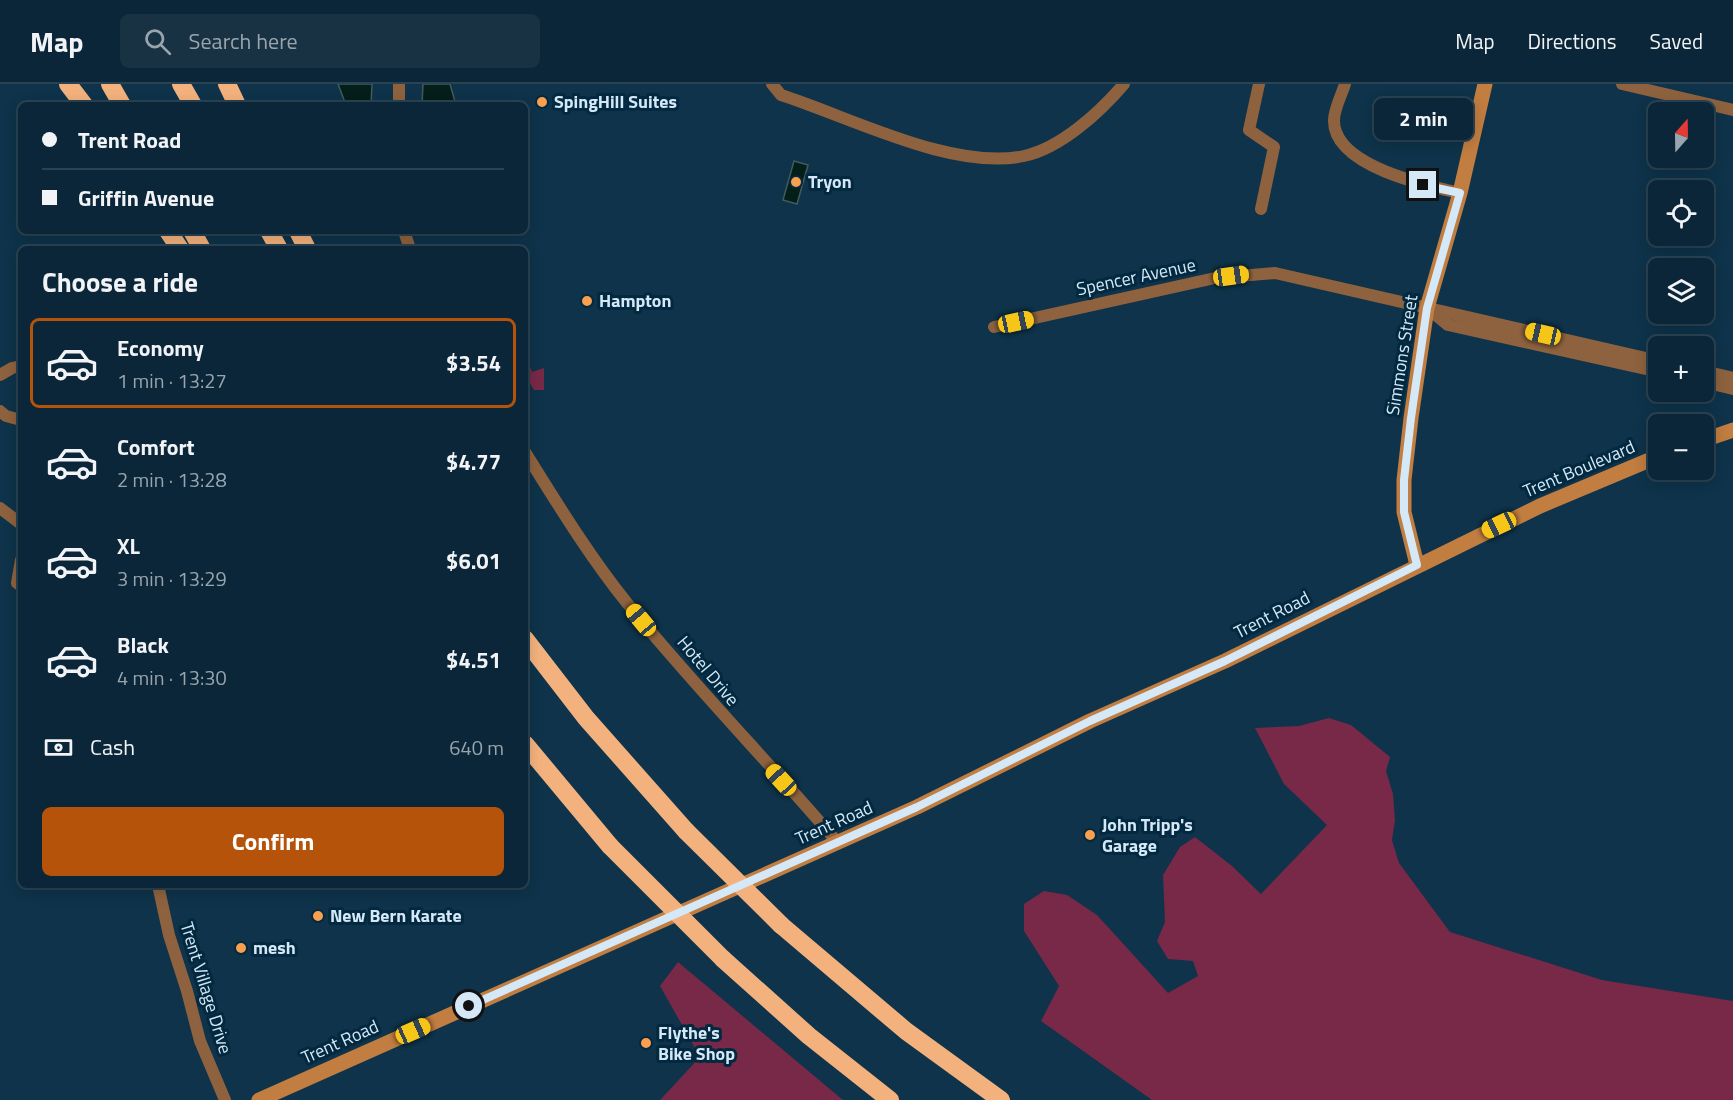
<!DOCTYPE html>
<html lang="en">
<head>
<meta charset="utf-8">
<style>
  body { margin:0; font-family:"Titillium Web",sans-serif; background:#183243; color:#f1f3f6; height:100vh; display:flex; flex-direction:column; font-size:22px; white-space:nowrap }
  * { box-sizing:border-box; margin:0 }
  p { font-size:20px; color:#99a5ae }
  .icon { flex:none; width:33px; height:33px; fill:none; stroke:currentColor; stroke-width:2; stroke-linecap:round; stroke-linejoin:round }
  .map { position:relative; flex:1; overflow:hidden }
  .side { position:absolute; left:18px; top:162px; width:510px; height:642px; display:flex; flex-direction:column; background:#0a2638; border-radius:9px; box-shadow:0 3px 15px #0003,0 0 0 2px #2a4353 }
  .side>* { flex:none }
  .banner { position:absolute; left:18px; top:18px; width:510px; height:132px; border-radius:9px; box-shadow:0 3px 15px #0003,0 0 0 2px #2a4353; display:grid; align-content:center; height:132px; padding:0 24px; background:#0a2638 }
  .needle { width:39px; rotate:20deg }
  .controls { position:absolute; left:1648px; top:18px; display:grid; gap:12px }
  .controls a { display:grid; place-items:center; width:66px; height:66px; border-radius:9px; background:#0a2638; box-shadow:0 3px 15px #0003,0 0 0 2px #2a4353; font-size:30px }
  .end { position:absolute; width:27px; height:27px; margin:-14px; border:8px solid #d4e8f7; background:#111; box-shadow:0 0 0 3px #111 }
  .from { border-radius:50% }
  .bubble { position:absolute; height:42px; border-radius:9px; background:#0a2638; box-shadow:0 3px 15px #0003,0 0 0 2px #2a4353; font-size:20px; font-weight:700; line-height:42px; text-align:center }
  .car { position:absolute; width:18px; height:36px; margin:-18px -9px; border-radius:8px; box-shadow:0 0 4px 2px #0007; background:linear-gradient(#f5c518 24%,#345 0 40%,#f5c518 0 76%,#345 0 86%,#f5c518 0) }
  .banner b { display:flex; align-items:center; gap:21px; height:57px; font-size:22px }
  .banner b+b { border-top:2px solid #2a4353 }
  .banner i { width:15px; height:15px; background:#f1f3f6 }
  ul { padding:0; list-style:none }
  li { display:flex; align-items:center; gap:18px; height:90px; margin:0 12px 9px; padding:0 12px; border:3px solid transparent; border-radius:9px }
  li div { flex:1 }
  li b { display:block; font-size:22px }
  li em { font-style:normal; font-weight:700 }
  li.on { border-color:#b45309 }
  li>.icon { width:54px; height:54px; stroke-width:1.5 }
  h2 { padding:0 24px; font-size:27px; line-height:72px }
  .pay { display:flex; align-items:center; gap:15px; height:66px; padding:0 24px; font-size:22px }
  .pay p { margin-inline-start:auto }
  .button { display:flex; gap:12px; margin-top:auto; padding:12px 24px }
  .button a { flex:1; height:69px; border-radius:9px; background:#b45309; color:#fff; font-size:24px; font-weight:700; line-height:69px; text-align:center }
  header { display:flex; align-items:center; gap:36px; box-sizing:border-box; height:84px; padding:0 30px; background:#0a2638; border-bottom:2px solid #2a4353 }
  header strong { font-size:28px }
  nav { display:flex; gap:33px; margin-inline-start:auto; font-size:21px }
  .search { width:420px; height:54px; background:#183243; display:flex; align-items:center; gap:15px; box-sizing:border-box; padding:0 21px; border-radius:9px; color:#99a5ae; font-size:22px }
  .map>svg:first-child { display:block }
</style>
</head>
<body>
<header>
<strong>Map</strong>
<div class="search"><svg class="icon" aria-label="search" viewBox="0 0 24 24"><circle cx="10" cy="10" r="6"/><path d="M15 15l6 6"/></svg>Search here</div>
<nav><a>Map</a><a>Directions</a><a>Saved</a></nav>
</header>
<div class="map">
<svg width="1733" height="1016" viewBox="0 0 1733 1016">
  <rect width="100%" height="100%" fill="#0e334a"/>
  <path fill="#772947" d="M525 269 532 288 544 284V306H534L525 291Z
    M1329 634 1351 641 1390 673 1386 687 1393 710 1395 736 1392 756 1399 779 1450 848 1602 896 1733 917V1016H1152L1041 937 1059 902 1024 847V820L1044 807 1067 811 1097 831 1168 909 1198 892 1193 877 1168 875 1157 857 1165 838 1163 791 1180 763 1195 753 1232 782 1261 810 1327 741 1284 700 1255 644 1299 642Z
    M678 878 843 1016H660L700 973 660 902Z"/>
  <path fill="#041e1a" stroke="#425b5c" stroke-width="1.5" d="M338 0H372L371 21H346Z
    M423 0H450L456 21H422Z
    M794 77 808 81 797 120 783 116Z"/>
  <g fill="none" stroke-linecap="round" stroke-linejoin="round">
    <path stroke="#8e623e" stroke-width="12" d="M772 0 781 11C850 33 952 87 1024 72 1061 64 1100 28 1124 0
      M1259 0 1249 46 1274 63 1261 125
      M1345 0C1342 10 1334 25 1334 36 1333 82 1427 102 1460 109
      M1622 0 1733 26
      M399 21V0
      M404 147 410 165
      M1431 227 1448 241 1659 288
      M994 243 1215 194 1275 189 1659 277
      M1704 287 1733 294
      M0 291 12 284 21 282
      M1704 298 1733 305
      M0 327 6 332 21 336
      M525 368C557 419 589 472 627 519 694 602 769 678 838 759
      M0 424 21 440
      M21 476 17 499 21 502
      M158 801 169 851 187 907 200 957 225 1016"/>
    <path stroke="#c27d40" stroke-width="15" d="M1704 356 1733 346
      M1417 481 1404 428V396L1411 334 1427 224 1460 109 1485 0
      M259 1016 917 723 1090 637 1225 577 1540 422 1659 372"/>
    <path stroke="#f3b27d" stroke-width="18" d="M68 0 84 21
      M110 0 122 21
      M181 0 193 21
      M227 0 237 21
      M168 147 180 165
      M192 147 202 165
      M269 147 279 165
      M298 147 307 165
      M525 555 586 634 686 747
      M525 660 610 762
      M781 841 906 947 1001 1016
      M723 875 809 952 890 1016"/>
    <path stroke="#f3b27d" stroke-width="18" d="M686 747 781 841
      M610 762 723 875"/>
  </g>
  <g fill="none" stroke-linecap="round" stroke-linejoin="round">
    <path stroke="#d4e8f7" stroke-width="8" d="M469 922 917 723 1090 637 1225 577 1417 481 1404 428V396L1411 334 1427 224 1460 109 1423 101"/>
  </g>
  <g fill="#fa9f4e" stroke="#02293f" stroke-width="2">
    <circle cx="542" cy="18" r="6"/>
    <circle cx="796" cy="98" r="6"/>
    <circle cx="587" cy="217" r="6"/>
    <circle cx="1090" cy="751" r="6"/>
    <circle cx="318" cy="832" r="6"/>
    <circle cx="241" cy="864" r="6"/>
    <circle cx="646" cy="959" r="6"/>
  </g>
  <g text-anchor="middle" stroke-width="6" stroke-linejoin="round" paint-order="stroke">
    <g font-size="18" font-weight="bold" fill="#d4e8f7" stroke="#02293f" text-anchor="start">
      <text x="554" y="24">SpingHill Suites</text>
      <text x="808" y="104">Tryon</text>
      <text x="599" y="223">Hampton</text>
      <text x="1102" y="747">John Tripp's<tspan x="1102" dy="21">Garage</tspan></text>
      <text x="330" y="838">New Bern Karate</text>
      <text x="253" y="870">mesh</text>
      <text x="658" y="955">Flythe's<tspan x="658" dy="21">Bike Shop</tspan></text>
    </g>
    <g font-size="18" fill="#d4e8f7" stroke="#02293f">
      <text transform="translate(1136 193) rotate(-12)" y="6">Spencer Avenue</text>
      <text transform="translate(1402 271) rotate(-81)" y="6">Simmons Street</text>
      <text transform="translate(1579 385) rotate(-23)" y="6">Trent Boulevard</text>
      <text transform="translate(1272 531) rotate(-27)" y="6">Trent Road</text>
      <text transform="translate(708 587) rotate(50)" y="6">Hotel Drive</text>
      <text transform="translate(834 739) rotate(-24)" y="6">Trent Road</text>
      <text transform="translate(206 904) rotate(73)" y="6">Trent Village Drive</text>
      <text transform="translate(340 958) rotate(-24)" y="6">Trent Road</text>
    </g>
  </g>
</svg>
<div class="controls">
<a><svg class="needle" viewBox="-14 -14 28 28"><path d="M0-13l5 13h-10z" fill="#e53935"/><path d="M0 13l5-13h-10z" fill="#99a5ae"/></svg></a>
<a><svg class="icon" aria-label="locate" viewBox="0 0 24 24"><circle cx="12" cy="12" r="6"/><path d="M12 2v4M12 18v4M2 12h4M18 12h4"/></svg></a>
<a><svg class="icon" aria-label="layers" viewBox="0 0 24 24"><path d="M12 4l9 5-9 5-9-5zM3 14l9 5 9-5"/></svg></a>
<a>+</a>
<a>−</a>
</div>
<i class="end from" style="left:469px;top:922px"></i>
<i class="end" style="left:1423px;top:101px"></i>
<div class="bubble" style="left:1374px;top:14px;width:99px">2 min</div>
<i class="car" style="left:1231px;top:192px;rotate:82deg"></i>
<i class="car" style="left:1016px;top:238px;rotate:78deg"></i>
<i class="car" style="left:1543px;top:250px;rotate:283deg"></i>
<i class="car" style="left:1499px;top:441px;rotate:245deg"></i>
<i class="car" style="left:641px;top:536px;rotate:320deg"></i>
<i class="car" style="left:781px;top:696px;rotate:317deg"></i>
<i class="car" style="left:413px;top:947px;rotate:66deg"></i>
<div class="banner">
<b><i class="from"></i>Trent Road</b>
<b><i></i>Griffin Avenue</b>
</div>
<section class="side">
<h2>Choose a ride</h2>
<ul>
<li class="on"><svg class="icon" aria-label="car" viewBox="0 0 24 24"><path d="M5 17H2v-5l4-1 3-4h7l3 4 3 1v5h-3M9 17h6M6 11h13"/><circle cx="7" cy="17" r="2"/><circle cx="17" cy="17" r="2"/></svg><div><b>Economy</b><p>1 min · 13:27</p></div><em>$3.54</em></li>
<li><svg class="icon" aria-label="car" viewBox="0 0 24 24"><path d="M5 17H2v-5l4-1 3-4h7l3 4 3 1v5h-3M9 17h6M6 11h13"/><circle cx="7" cy="17" r="2"/><circle cx="17" cy="17" r="2"/></svg><div><b>Comfort</b><p>2 min · 13:28</p></div><em>$4.77</em></li>
<li><svg class="icon" aria-label="car" viewBox="0 0 24 24"><path d="M5 17H2v-5l4-1 3-4h7l3 4 3 1v5h-3M9 17h6M6 11h13"/><circle cx="7" cy="17" r="2"/><circle cx="17" cy="17" r="2"/></svg><div><b>XL</b><p>3 min · 13:29</p></div><em>$6.01</em></li>
<li><svg class="icon" aria-label="car" viewBox="0 0 24 24"><path d="M5 17H2v-5l4-1 3-4h7l3 4 3 1v5h-3M9 17h6M6 11h13"/><circle cx="7" cy="17" r="2"/><circle cx="17" cy="17" r="2"/></svg><div><b>Black</b><p>4 min · 13:30</p></div><em>$4.51</em></li>
</ul>
<div class="pay"><svg class="icon" aria-label="cash" viewBox="0 0 24 24"><path d="M3 7h18v10H3z"/><circle cx="12" cy="12" r="2"/></svg>Cash<p>640 m</p></div>
<div class="button"><a>Confirm</a></div>
</section>
</div>
</body>
</html>
